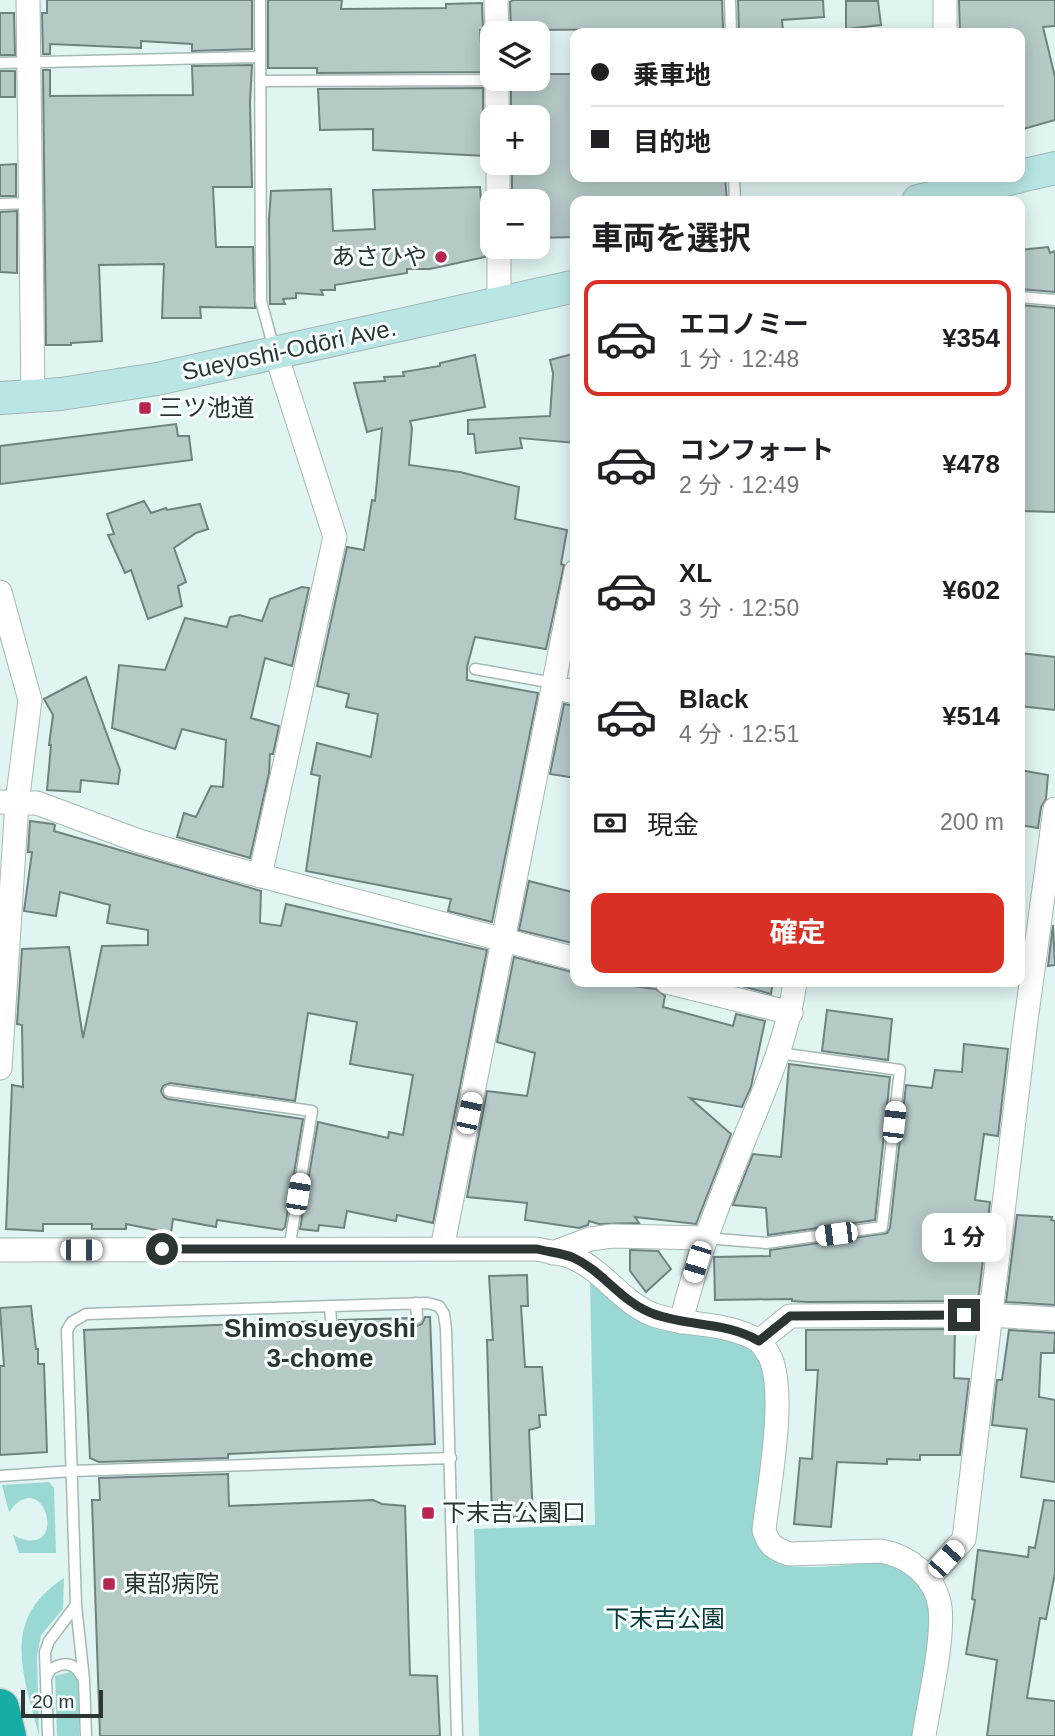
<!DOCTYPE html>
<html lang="ja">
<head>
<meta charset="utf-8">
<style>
  body { margin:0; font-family:Arial,"Noto Sans JP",sans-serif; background:#f2f2f2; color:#202124; height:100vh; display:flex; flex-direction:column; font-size:26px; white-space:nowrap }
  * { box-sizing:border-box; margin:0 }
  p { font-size:23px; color:#757577 }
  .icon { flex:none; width:38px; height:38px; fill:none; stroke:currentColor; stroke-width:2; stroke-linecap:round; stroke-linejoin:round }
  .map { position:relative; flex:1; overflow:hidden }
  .sheet { position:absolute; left:570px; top:196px; width:455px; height:791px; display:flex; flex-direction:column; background:#fff; border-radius:14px; box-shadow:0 4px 18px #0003 }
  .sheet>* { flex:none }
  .hud { position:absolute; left:570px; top:28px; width:455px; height:154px; border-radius:14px; box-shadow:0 4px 18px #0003; display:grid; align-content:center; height:154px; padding:0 21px; background:#fff }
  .fabs { position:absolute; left:480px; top:21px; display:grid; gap:14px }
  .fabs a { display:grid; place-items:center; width:70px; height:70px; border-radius:14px; background:#fff; box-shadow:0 4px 18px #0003; font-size:35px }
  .scale { position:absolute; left:21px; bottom:18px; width:82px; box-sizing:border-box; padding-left:7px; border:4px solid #2d3534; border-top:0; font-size:19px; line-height:24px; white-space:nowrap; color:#2d3534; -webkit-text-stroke:5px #f7fffe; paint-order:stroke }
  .end { position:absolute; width:32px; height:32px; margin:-16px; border:9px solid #2d3534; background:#fff; box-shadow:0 0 0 4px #fff }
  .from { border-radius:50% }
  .bubble { position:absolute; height:49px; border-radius:14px; background:#fff; box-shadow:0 4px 18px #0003; font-size:23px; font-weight:700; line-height:49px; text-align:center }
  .car { position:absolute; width:21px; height:42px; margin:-21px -10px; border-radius:9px; box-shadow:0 0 5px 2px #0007; background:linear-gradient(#fff 24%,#345 0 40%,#fff 0 76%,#345 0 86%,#fff 0) }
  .hud b { display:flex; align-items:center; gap:24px; height:66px; font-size:26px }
  .hud b+b { border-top:2px solid #e0e0e0 }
  .hud i { width:18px; height:18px; background:#202124 }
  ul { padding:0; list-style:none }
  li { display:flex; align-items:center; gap:21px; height:116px; margin:0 14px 10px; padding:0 7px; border:4px solid transparent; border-radius:14px }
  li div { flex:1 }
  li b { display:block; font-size:26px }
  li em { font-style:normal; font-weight:700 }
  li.active { border-color:#d93025 }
  li>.icon { width:63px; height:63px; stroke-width:1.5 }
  h2 { padding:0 21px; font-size:32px; line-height:84px }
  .pay { display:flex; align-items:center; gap:18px; height:77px; padding:0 21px; font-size:26px }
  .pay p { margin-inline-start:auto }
  .button { display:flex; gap:14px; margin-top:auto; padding:14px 21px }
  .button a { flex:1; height:80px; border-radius:14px; background:#d93025; color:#fff; font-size:28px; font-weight:700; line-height:80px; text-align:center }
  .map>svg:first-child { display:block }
</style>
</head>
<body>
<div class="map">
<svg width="1055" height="1736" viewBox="0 0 1055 1736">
  <rect width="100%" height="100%" fill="#e0f4f2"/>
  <path fill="#9ad8d3" d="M590 1278 702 1335 740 1342 752 1350 762 1362 768 1382V1413L754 1531C758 1543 762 1556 775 1562 796 1573 855 1563 880 1562 907 1568 923 1580 932 1605 936 1618 918 1716 916 1736H479L474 1529 595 1525Z
    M49 1482 54 1488 56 1553H19L13 1535C71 1565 46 1462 9 1512L2 1485Z
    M64 1578 63 1609 41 1635 37 1657 39 1736C23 1672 0 1620 64 1578Z
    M70 1672 79 1680V1736H57L55 1676Z"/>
  <path fill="#b5c9c7" stroke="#708280" stroke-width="2" d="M47 0H252V49L192 51V44L141 41V48L50 44V54H43L42 13H47Z
    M268 0H342L341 9 446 8V4L482 3 483 30H480L483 72 317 73V68H268Z
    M513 0H722L723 29 511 30 510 2Z
    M738 0H823L824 17 782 20 783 33H739Z
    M959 0H1055V26L1043 27 1055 77V120L1020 130V33H960Z
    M846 1H878L881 25 846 29Z
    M0 13H14L15 55H0Z
    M252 65 250 102 252 187H213L216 247H253L255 308 200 307 201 318H162L164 264 99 265 102 341 71 343V345H46L43 70H50V96L193 95 192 66Z
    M0 71H15V97H0Z
    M537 74H576V177H725L727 201H576V237L537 238V201H512V163H537V117H511V79H537Z
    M483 88V117L488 154 486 156 373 150V129L320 130 318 89Z
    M16 164V196H0V165Z
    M480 187 485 257 430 269H407V273L335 285V290H321L323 295 296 293V298L283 299 285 304H270L269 219 271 191 331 189 333 231 375 229 373 190Z
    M17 211V273L0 272V212Z
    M1048 247 1050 253 1055 251V292L1020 289V250Z
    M1020 305 1055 308V512L1020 511Z
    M576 353V443L520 438 522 448 476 453 474 434H468V420L550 416 553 373 550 360Z
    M475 355 485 407 410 421 412 428 409 465 460 472 519 487 515 519 567 530 561 564 564 565 546 649 475 637 467 667V680L538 693 492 922 448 911 451 899 306 871 320 776 311 774 317 743 371 757 378 714 346 707 349 694 317 686 347 547 364 550 372 500 375 501 382 428 367 432 354 383 385 381 384 377 404 376 403 372 440 366V363Z
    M176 424 178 436H189L192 460 0 484V446Z
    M144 501 151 513 166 508 167 510 200 504 208 529 196 533 174 548 186 582 178 586 182 606 148 619 131 570 125 573 108 535 114 534 107 514Z
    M302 587 309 588 292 666 265 658 251 718 279 726 273 754H270L269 773 250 858 177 837 184 813 196 817 211 786 223 787 226 740 182 729 175 749 112 728 119 665 165 670 185 618 227 627 230 617 239 615 262 621 270 599Z
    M1020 653 1055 657V710L1020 706Z
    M86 677 120 770 118 784 81 780 80 792 47 790 51 745H49L53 715 44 699Z
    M564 704 576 706V778L550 774Z
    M1020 770 1048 775 1046 799 1041 807 1038 828 1020 825Z
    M30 821 53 824 55 825 54 831 261 891 260 923 281 926 286 904 487 950 433 1223 397 1215 396 1221 347 1211 344 1228 319 1225 318 1231 300 1229 318 1122 388 1138 389 1132 403 1135 413 1075 350 1064 357 1022 308 1013 295 1101 170 1083 163 1086 161 1091 164 1097 168 1099 303 1119 285 1227 282 1230 217 1220 216 1227 173 1219 171 1233 126 1224V1229H92V1224H43V1231L6 1229 12 1085 23 1087 22 1025 17 1024 22 949 69 947 83 1038 102 946 148 945V930L107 923 110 905 60 892 56 916 24 911 32 852H28Z
    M529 881 576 893V944L519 930Z
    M1053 925 1055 965 1048 966Z
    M514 957 576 973V982H625L624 985 656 989 665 996 663 1007 733 1026 736 1014 765 1021 751 1087 742 1107 690 1098 731 1134 696 1224 635 1217 639 1223 599 1224 589 1221 588 1225 579 1228 525 1220 527 1203 467 1197 487 1091 527 1096 535 1053 497 1042Z
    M743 982H773L771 994 742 986Z
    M827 1010 892 1019 888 1060 822 1051Z
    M964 1044 1008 1049 998 1136 984 1134 975 1200 990 1202 978 1301 807 1302 792 1301V1299L715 1300 714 1257 770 1256V1250L887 1233 890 1228 906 1085 932 1088 935 1070 962 1072Z
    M789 1064 890 1077 875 1220 768 1235 766 1208 733 1205 753 1154 781 1157Z
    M1017 1215 1052 1217 1051 1220 1055 1221V1305L1006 1302Z
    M630 1250 658 1251 671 1269 646 1292 630 1271Z
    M527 1275 528 1306H521L525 1367H542L546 1415H539L540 1427 529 1430 533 1517 492 1518 487 1340H493L489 1276Z
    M31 1306 36 1349H38V1364H44L47 1452 0 1455V1366H4L0 1308Z
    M425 1317H430L435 1444 228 1454V1458L99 1462 90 1458 84 1330 323 1321 325 1326 331 1329 336 1327 339 1320 409 1318 411 1323 417 1326 422 1324Z
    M955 1329 954 1378 969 1379 960 1455H920V1460L887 1459V1464L837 1462 831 1527 794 1524 800 1458 812 1459 818 1370H806V1330Z
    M1009 1330 1055 1333 1054 1353H1041L1039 1397 1055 1400V1482L1021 1477 1027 1429 992 1425 997 1380H1002Z
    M228 1474 229 1506 373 1500 382 1504 405 1506 410 1675 437 1676 440 1736H100L92 1500H100L99 1478Z
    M1044 1500 1055 1501V1573L1046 1619 1040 1618 1027 1698 1055 1701V1736H987L997 1660 966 1654 975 1600 972 1599 978 1550 1028 1557 1029 1547 1035 1548Z"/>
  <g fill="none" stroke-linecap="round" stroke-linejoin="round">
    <defs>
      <path id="lane" d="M260 0 261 301 274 349
        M730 0 731 33
        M0 63 260 57
        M260 81 497 80
        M734 177 735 201
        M0 204 31 203
        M1020 297 1055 300
        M475 669 554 683
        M169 1091 312 1111 289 1249
        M705 1238 766 1243 882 1227 900 1070 779 1053
        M416 1303 417 1318
        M330 1306 331 1321
        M0 1476 72 1471 451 1458
        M46 1678 50 1670C63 1661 75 1662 82 1677
        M48 1736 45 1652 49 1641 76 1605
        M86 1736 84 1680 76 1605 67 1330 72 1322 86 1314 427 1303 439 1306 444 1314 446 1329 457 1736"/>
      <path id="street" d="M28 0 33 396
        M496 0 497 33
        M945 33V0
        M497 79V117
        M498 163V201
        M499 247V303
        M0 592 30 700 17 803 0 1068
        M553 688 576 692
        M0 802 37 803 136 840 220 865 576 959
        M260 876 335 537 276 354
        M667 982 791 1013
        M442 1249 576 571
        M0 1250 537 1249C548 1252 563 1253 574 1258 604 1271 622 1303 654 1315 689 1327 725 1321 759 1341L790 1316 989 1315 1055 1319
        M553 1253 590 1239 612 1236 705 1238
        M681 1322C697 1256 721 1197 746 1135 767 1084 788 1036 795 982
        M759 1341C763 1346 768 1352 771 1359 786 1398 769 1486 764 1530 768 1545 775 1549 789 1554L881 1551C909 1556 935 1576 940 1607 944 1639 929 1702 924 1736
        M928 1579 964 1539 1025 1028 1055 809"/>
      <path id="secondary" d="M1020 176 1055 168
        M918 201 1017 177
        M0 398 61 394 157 379 576 286"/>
      <path id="highway" d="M0 1708 7 1736"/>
    </defs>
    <use href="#lane" stroke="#a4b8b6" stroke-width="13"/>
    <use href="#street" stroke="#a4b8b6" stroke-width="25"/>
    <use href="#secondary" stroke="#a4b8b6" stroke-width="34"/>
    <use href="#highway" stroke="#d1d3d2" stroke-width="41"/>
    <use href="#lane" stroke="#fff" stroke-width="10"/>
    <use href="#street" stroke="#fff" stroke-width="23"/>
    <use href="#secondary" stroke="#b9e6e4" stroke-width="32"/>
    <use href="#highway" stroke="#17ada6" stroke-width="38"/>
  </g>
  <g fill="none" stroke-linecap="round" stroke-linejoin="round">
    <path stroke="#2d3534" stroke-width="9" d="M162 1249H537C548 1252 563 1253 574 1258 604 1272 622 1303 654 1314 689 1327 725 1321 759 1341L790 1316 964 1315"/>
  </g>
  <g fill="#b5254f" stroke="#f7fffe" stroke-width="2.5">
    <circle cx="441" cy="257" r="7"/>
    <rect x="138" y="401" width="14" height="14" rx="3.5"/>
    <rect x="421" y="1506" width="14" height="14" rx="3.5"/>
    <rect x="102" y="1577" width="14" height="14" rx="3.5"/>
  </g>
  <g text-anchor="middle" stroke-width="6" stroke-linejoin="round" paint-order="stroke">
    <g font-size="24" fill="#2d3534" stroke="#f7fffe" text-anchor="start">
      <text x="427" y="265" text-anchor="end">あさひや</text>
      <text x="159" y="416">三ツ池道</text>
      <text x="442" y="1521">下末吉公園口</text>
      <text x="123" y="1592">東部病院</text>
    </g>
    <g font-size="24" fill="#2d3534" stroke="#f7fffe">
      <text transform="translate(289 350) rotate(-12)" y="8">Sueyoshi-Odōri Ave.</text>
    </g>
    <g font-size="24" fill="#053735" stroke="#f7fffe">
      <text x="665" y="1627">下末吉公園</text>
    </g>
    <g font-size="26" font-weight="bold" fill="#2d3534" stroke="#f7fffe">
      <text x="320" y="1337">Shimosueyoshi<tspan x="320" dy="30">3-chome</tspan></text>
    </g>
  </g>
</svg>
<div class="fabs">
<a><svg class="icon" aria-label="layers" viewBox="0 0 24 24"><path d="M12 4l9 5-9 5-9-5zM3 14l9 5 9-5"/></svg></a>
<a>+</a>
<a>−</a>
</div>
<div class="scale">20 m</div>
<i class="end from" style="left:162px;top:1249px"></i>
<i class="end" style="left:964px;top:1315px"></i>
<div class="bubble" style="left:922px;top:1213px;width:84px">1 分</div>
<i class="car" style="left:469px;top:1113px;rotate:12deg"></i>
<i class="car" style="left:894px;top:1122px;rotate:6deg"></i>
<i class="car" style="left:298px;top:1194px;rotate:9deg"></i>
<i class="car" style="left:836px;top:1234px;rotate:263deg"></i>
<i class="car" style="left:81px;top:1250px;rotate:90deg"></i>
<i class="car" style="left:697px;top:1262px;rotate:197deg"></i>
<i class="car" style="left:946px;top:1559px;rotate:42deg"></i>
<div class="hud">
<b><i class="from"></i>乗車地</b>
<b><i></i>目的地</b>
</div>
<section class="sheet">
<h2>車両を選択</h2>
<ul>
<li class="active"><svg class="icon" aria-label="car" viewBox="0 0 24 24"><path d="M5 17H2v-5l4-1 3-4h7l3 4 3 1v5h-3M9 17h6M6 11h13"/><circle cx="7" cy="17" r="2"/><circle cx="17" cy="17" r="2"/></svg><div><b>エコノミー</b><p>1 分 · 12:48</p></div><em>¥354</em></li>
<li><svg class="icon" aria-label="car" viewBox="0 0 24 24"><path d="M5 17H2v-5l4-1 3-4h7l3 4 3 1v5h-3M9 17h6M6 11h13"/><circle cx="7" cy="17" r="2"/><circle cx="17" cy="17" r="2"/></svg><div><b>コンフォート</b><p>2 分 · 12:49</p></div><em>¥478</em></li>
<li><svg class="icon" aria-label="car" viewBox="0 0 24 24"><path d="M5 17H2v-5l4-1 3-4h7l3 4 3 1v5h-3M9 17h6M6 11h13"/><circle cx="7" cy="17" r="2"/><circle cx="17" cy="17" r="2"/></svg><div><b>XL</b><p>3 分 · 12:50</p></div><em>¥602</em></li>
<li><svg class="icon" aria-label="car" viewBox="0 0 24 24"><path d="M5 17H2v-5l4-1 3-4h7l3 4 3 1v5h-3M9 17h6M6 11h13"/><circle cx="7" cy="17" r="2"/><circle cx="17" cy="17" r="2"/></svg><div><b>Black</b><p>4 分 · 12:51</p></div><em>¥514</em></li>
</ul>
<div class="pay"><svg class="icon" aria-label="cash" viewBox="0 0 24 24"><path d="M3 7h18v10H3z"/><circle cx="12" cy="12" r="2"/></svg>現金<p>200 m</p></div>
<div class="button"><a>確定</a></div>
</section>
</div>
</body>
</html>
